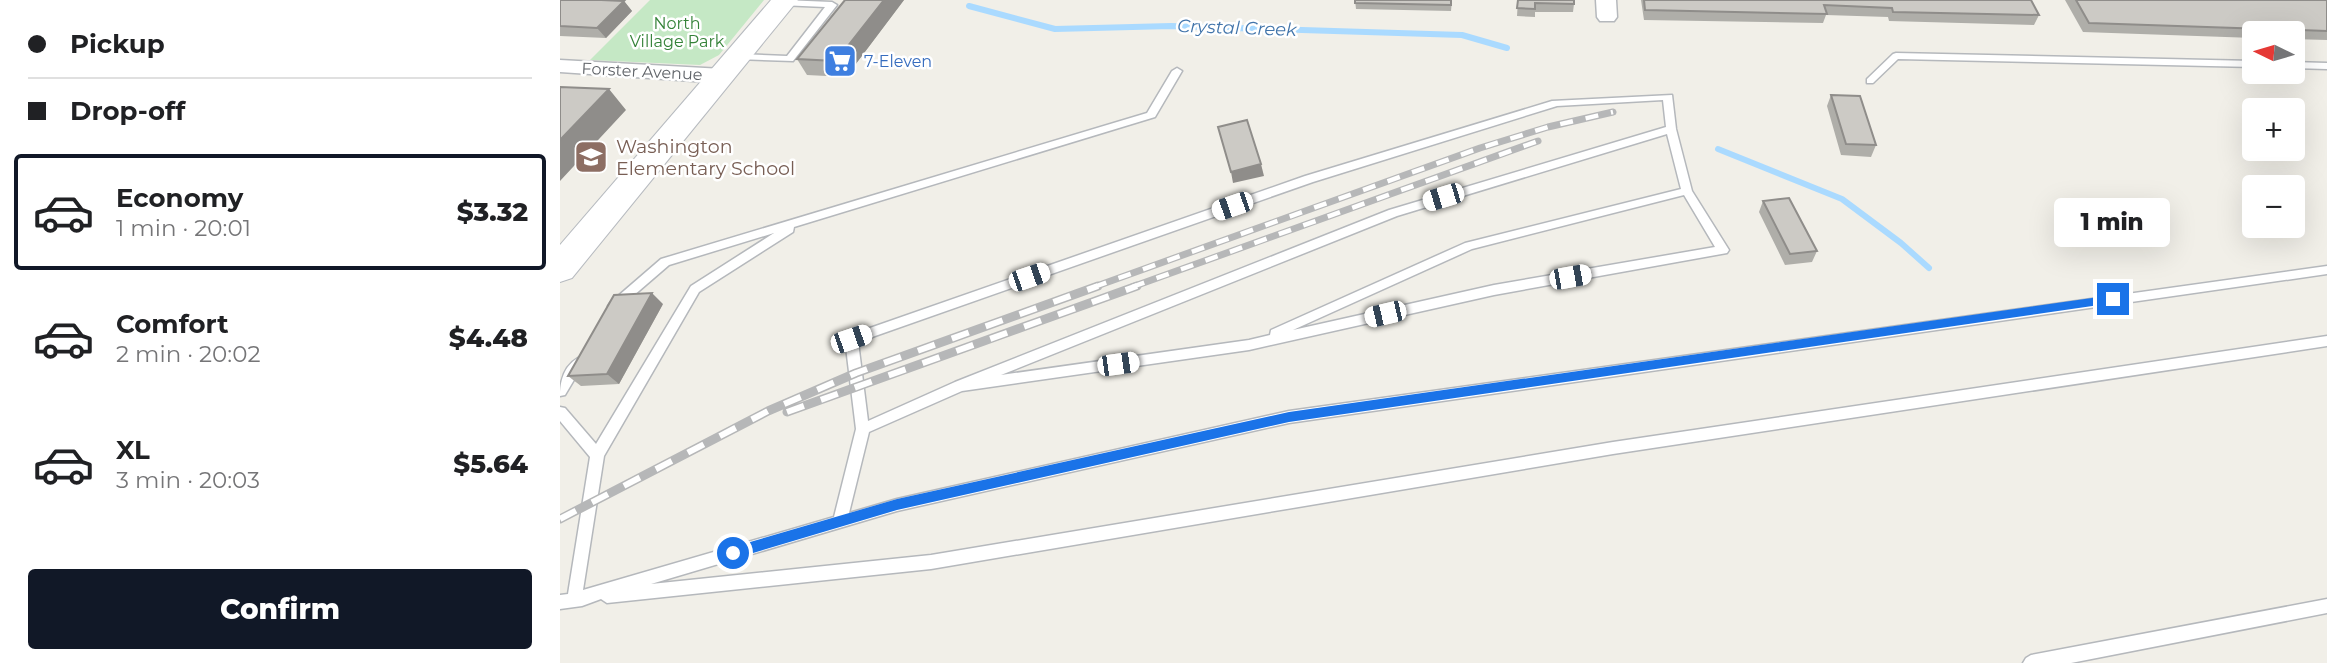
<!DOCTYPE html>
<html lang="en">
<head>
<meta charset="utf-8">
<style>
  body { margin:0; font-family:Montserrat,sans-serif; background:#f2f2f2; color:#202124; height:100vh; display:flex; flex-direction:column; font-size:26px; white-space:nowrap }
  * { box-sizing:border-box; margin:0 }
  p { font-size:23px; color:#757577 }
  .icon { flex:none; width:38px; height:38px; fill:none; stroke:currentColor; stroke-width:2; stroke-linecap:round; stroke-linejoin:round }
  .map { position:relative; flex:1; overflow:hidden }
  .details { display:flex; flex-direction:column; background:#fff; width:560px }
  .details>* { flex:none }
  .guide { display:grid; align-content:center; height:154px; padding:0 28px; background:#fff }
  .needle { width:46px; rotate:275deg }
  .fabs { position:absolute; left:1682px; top:21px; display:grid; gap:14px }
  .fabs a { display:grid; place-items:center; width:63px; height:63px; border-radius:7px; background:#fff; box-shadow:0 7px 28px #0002; font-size:35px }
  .end { position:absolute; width:32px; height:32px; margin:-16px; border:9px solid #1a73e8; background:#fff; box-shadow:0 0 0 4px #fff }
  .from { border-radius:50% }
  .bubble { position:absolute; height:49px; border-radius:7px; background:#fff; box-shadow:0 7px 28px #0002; font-size:23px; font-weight:800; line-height:49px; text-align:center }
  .car { position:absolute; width:21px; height:42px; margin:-21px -10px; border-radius:9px; box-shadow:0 0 5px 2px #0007; background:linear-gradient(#fff 24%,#345 0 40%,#fff 0 76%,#345 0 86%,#fff 0) }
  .guide b { display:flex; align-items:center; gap:24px; height:66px; font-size:26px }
  .guide b+b { border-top:2px solid #e0e0e0 }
  .guide i { width:18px; height:18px; background:#202124 }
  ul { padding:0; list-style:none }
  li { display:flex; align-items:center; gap:21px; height:116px; margin:0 14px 10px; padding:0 14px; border:4px solid transparent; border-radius:7px }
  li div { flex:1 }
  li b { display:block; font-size:26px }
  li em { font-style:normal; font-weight:800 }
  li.active { border-color:#111827 }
  li>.icon { width:63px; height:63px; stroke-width:1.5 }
  .button { display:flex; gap:14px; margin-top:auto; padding:14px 28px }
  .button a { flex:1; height:80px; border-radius:7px; background:#111827; color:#fff; font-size:28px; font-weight:800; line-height:80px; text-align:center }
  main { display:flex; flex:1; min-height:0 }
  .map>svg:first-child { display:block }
</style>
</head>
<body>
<main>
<section class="details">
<div class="guide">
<b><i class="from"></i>Pickup</b>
<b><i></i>Drop-off</b>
</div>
<ul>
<li class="active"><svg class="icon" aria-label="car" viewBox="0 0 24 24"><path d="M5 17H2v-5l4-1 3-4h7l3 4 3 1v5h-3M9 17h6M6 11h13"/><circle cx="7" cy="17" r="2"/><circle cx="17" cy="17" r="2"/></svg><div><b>Economy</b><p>1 min · 20:01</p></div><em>$3.32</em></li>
<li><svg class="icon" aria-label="car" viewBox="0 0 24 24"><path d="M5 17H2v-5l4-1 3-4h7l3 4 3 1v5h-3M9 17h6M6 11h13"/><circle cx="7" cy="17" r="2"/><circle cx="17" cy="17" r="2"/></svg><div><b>Comfort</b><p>2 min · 20:02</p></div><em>$4.48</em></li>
<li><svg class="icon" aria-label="car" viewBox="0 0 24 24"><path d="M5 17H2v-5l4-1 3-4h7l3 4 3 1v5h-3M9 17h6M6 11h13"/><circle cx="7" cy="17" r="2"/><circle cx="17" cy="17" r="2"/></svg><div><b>XL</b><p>3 min · 20:03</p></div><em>$5.64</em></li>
</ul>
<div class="button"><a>Confirm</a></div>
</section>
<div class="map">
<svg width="1767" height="663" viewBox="0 0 1767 663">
  <rect width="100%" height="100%" fill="#f1efe8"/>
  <path fill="#c5e8c5" d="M90 0H204L159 55 140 65 30 60Z"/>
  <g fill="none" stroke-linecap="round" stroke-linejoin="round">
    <path stroke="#aadaff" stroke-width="6" d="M409 6 495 29 611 26 902 35 947 48
      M1158 149 1282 199 1341 243 1369 268"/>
    <defs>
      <path id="lane" d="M223 0 272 2 277 5 233 61 176 59 174 57 179 54 227 56 265 7 220 5 218 3Z
        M1336 53 1694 61V67L1338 59 1313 83H1307V79L1333 54Z
        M1732 62 1767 63V69L1732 68Z
        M617 68 622 71 595 117 234 227 233 232 139 292 44 456 23 590 274 517 296 429 285 339 287 336 745 176 992 101 1112 95 1116 129 1132 191 1169 250 1167 253 934 295 689 350 402 391 309 432 289 513 337 499 729 411 1767 266V274L729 423 337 511 91 584 371 555 1053 442 1767 336V346L1053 454 371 569 47 603 41 599 22 606 0 609V595L8 594 30 457 0 421V407L5 408 36 444 131 286 214 233 109 265 58 309H50L48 306 50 303 101 259 587 113 612 71ZM1103 100 1106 127 829 210 395 382 308 421 298 342 753 182 997 106ZM1107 134 1121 189 905 243 711 330 710 335 689 340 441 375 837 216ZM1124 195 1155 247 934 285 733 330 912 249Z
        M18 358 22 359 24 363 5 395 0 396C0 381 4 366 18 358Z
        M1767 599V613L1511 663H1463L1466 658 1471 655Z"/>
      <path id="street" d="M1036 0H1056L1057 17 1054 21H1040L1037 17Z
        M0 60 163 69 170 71 173 76 170 81 163 83 0 72Z"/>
      <path id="secondary" d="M211 0H238L12 278 0 282V245Z"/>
    </defs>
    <use href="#lane" stroke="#b5b8bc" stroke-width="3"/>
    <use href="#street" stroke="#b5b8bc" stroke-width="3"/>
    <use href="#secondary" stroke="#b6babf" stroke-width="2"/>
    <use href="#lane" fill="#fff" fill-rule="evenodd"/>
    <use href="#street" fill="#fff" fill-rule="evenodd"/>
    <use href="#secondary" fill="#fff" fill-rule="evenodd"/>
    <defs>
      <path id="rail-far1" d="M534 287 920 148 988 127 1053 112
        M572 287 978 141"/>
      <path id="rail" d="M227 412 577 286
        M0 519 208 411 296 373 538 286"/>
    </defs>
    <use href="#rail-far1" stroke="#b6b7b8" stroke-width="7"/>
    <use href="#rail" stroke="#b6b7b8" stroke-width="9"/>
    <use href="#rail-far1" stroke="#fff" stroke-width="4.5" stroke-dasharray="13" stroke-linecap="butt"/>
    <use href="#rail" stroke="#fff" stroke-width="6" stroke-dasharray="18" stroke-linecap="butt"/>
  </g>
  <path fill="#afaea9" d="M0 0 64 1 72 11 46 38 0 36Z
    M285 0H344L286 77 247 75 237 59Z
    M795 0H892L891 11 796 9Z
    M958 0 1014 4 1013 12H975V17L957 16Z
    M1081 0H1471L1479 15 1474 25 1329 21 1328 17 1266 15 1263 23 1084 20Z
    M1505 0H1767V40L1732 39V33H1694V38L1523 32Z
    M1271 95 1316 145 1311 157 1281 155 1267 106Z
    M1203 201 1257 251 1252 262 1225 265 1199 212Z
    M103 304 59 384 21 386 8 376Z"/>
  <path fill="#8f8d8a" d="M324 0H344L286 77 276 61Z
    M64 1 72 11 46 38 37 28Z
    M49 89 66 110 0 181V140Z
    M701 164 704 176 673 183 671 172Z
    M92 293 103 304 59 384 47 374Z"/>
  <path fill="#cccac5" stroke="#8f8d8a" stroke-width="2" d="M0 0H41L64 1 37 28 0 26Z
    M285 0H324L276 61 237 59Z
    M795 0H891V5L795 3Z
    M958 0H1014V4L975 3V9L957 8Z
    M1084 0H1471L1479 15 1333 12 1332 8 1264 5 1267 14 1085 10Z
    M1516 0H1767V31L1529 23Z
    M0 87 49 89 0 140Z
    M1271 95 1300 96 1316 145 1286 144Z
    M687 120 701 164 671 172 658 127Z
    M1229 198 1257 251 1230 254 1203 201Z
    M92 293 47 374 8 376 54 295Z"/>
  <path fill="#1a73e8" d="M1553 295 1559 299 1553 303 729 422 337 510 173 559 167 553 173 547 337 499 729 412Z"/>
  <defs>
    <symbol id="supermarket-square" viewBox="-11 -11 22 22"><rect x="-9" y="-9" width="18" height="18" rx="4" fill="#3f7fe0" stroke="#fff"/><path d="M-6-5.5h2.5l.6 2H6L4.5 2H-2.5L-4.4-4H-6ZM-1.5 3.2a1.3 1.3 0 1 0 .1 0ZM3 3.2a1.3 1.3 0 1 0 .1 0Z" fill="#fff"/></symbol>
    <symbol id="school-square" viewBox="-11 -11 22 22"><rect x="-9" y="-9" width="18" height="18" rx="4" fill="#8d6e63" stroke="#fff"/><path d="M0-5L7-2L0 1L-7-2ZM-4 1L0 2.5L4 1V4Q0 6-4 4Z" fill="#fff"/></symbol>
  </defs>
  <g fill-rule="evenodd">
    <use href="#supermarket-square" x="261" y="42" width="38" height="38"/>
    <use href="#school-square" x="12" y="138" width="38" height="38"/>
  </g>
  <g text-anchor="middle" stroke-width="5" stroke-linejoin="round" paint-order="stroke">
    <g font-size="16" fill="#348238" stroke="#fff">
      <text x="117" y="29">North<tspan x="117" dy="18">Village Park</tspan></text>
    </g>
    <g font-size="16" fill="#366cbe" stroke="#fff" text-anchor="start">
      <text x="304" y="67">7-Eleven</text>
    </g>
    <g font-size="16" fill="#5f6368" stroke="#fff">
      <text transform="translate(82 71) rotate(3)" y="6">Forster Avenue</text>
    </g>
    <g font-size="18" font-style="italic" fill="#4174aa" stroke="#fff">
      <text transform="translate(677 28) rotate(2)" y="6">Crystal Creek</text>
    </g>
    <g font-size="19" fill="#785e54" stroke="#fff" text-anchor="start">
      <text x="56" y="153">Washington<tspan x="56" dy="22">Elementary School</tspan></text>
    </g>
  </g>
</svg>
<div class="fabs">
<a><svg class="needle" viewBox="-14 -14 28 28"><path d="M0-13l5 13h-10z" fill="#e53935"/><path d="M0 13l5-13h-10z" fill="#757577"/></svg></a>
<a>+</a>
<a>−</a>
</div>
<i class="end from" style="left:173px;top:553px"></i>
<i class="end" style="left:1553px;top:299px"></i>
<div class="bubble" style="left:1494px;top:198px;width:116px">1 min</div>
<i class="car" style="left:883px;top:197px;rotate:253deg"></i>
<i class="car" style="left:672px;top:206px;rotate:251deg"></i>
<i class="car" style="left:469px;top:277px;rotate:71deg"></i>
<i class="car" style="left:1010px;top:277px;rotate:80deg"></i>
<i class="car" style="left:825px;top:314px;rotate:257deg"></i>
<i class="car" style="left:291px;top:339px;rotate:71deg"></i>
<i class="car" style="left:558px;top:364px;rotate:82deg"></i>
</div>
</main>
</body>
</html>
